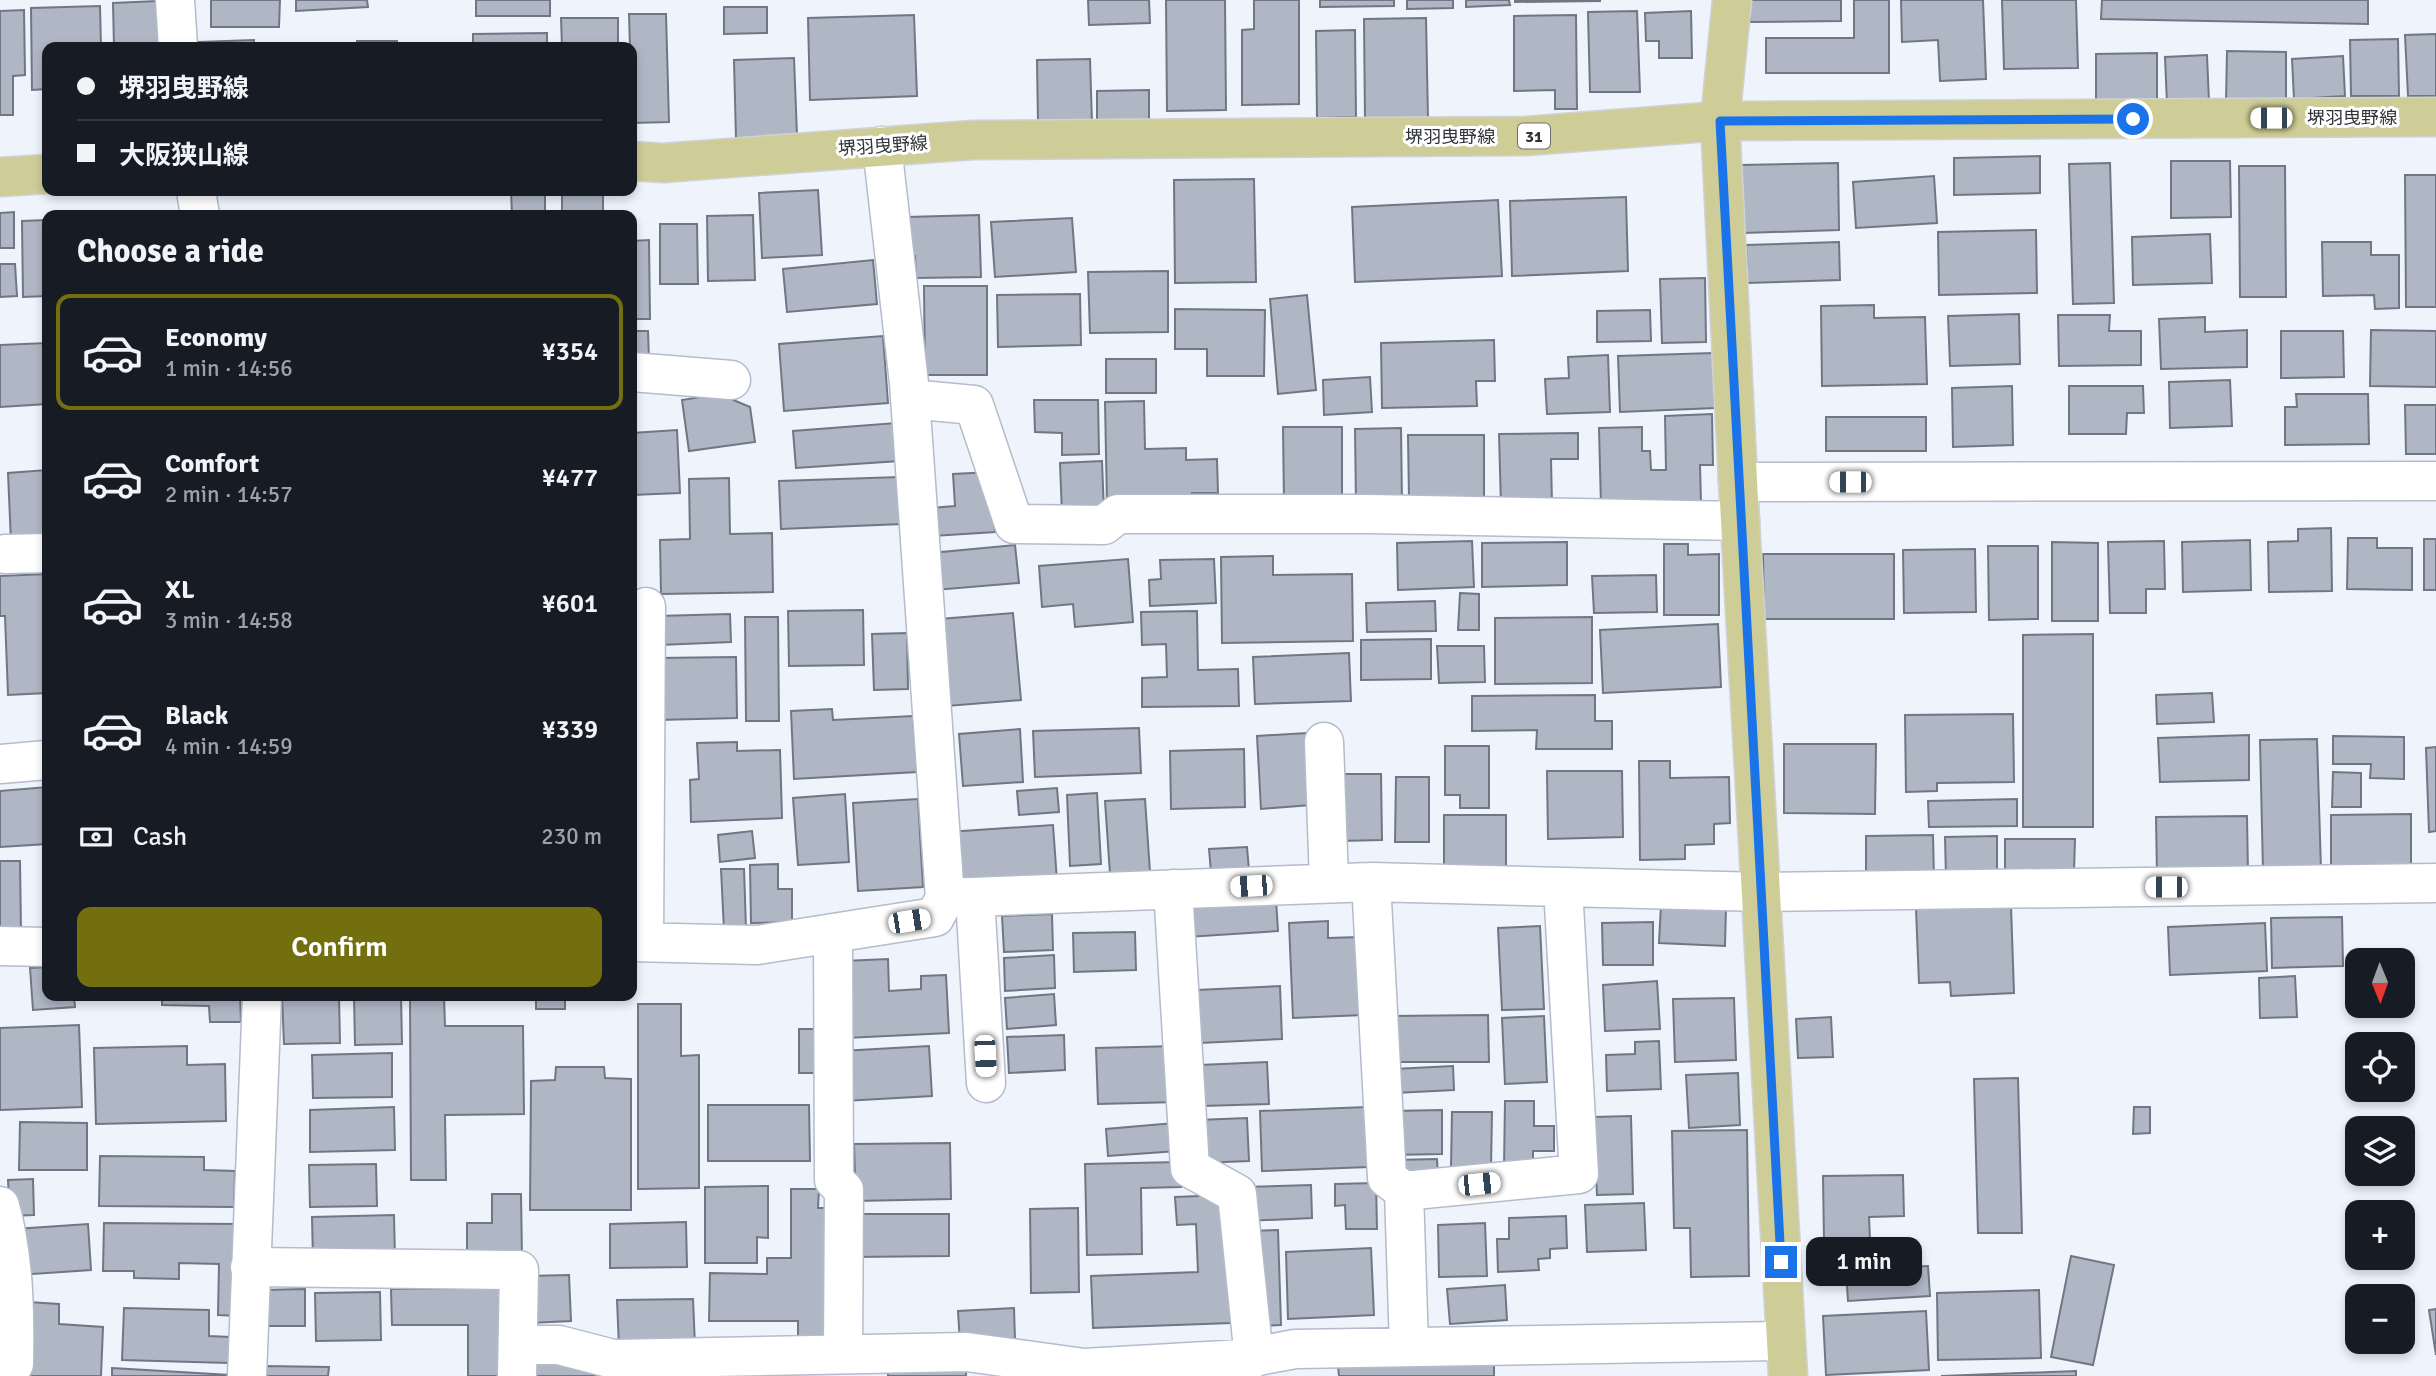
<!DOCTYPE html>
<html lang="en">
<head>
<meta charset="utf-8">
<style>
  body { margin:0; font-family:Signika,"Noto Sans JP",sans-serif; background:#20242c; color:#f1f3f6; height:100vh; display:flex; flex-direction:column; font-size:26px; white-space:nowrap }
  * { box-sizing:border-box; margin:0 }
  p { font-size:23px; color:#9ea1a6 }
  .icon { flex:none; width:38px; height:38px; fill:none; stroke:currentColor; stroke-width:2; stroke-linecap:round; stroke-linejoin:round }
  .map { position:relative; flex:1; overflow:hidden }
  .side { position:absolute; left:42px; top:210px; width:595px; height:791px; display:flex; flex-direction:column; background:#171b24; border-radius:14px; box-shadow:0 4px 10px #0003 }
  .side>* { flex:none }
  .guide { position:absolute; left:42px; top:42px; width:595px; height:154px; border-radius:14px; box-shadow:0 4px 10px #0003; display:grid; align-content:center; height:154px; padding:0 35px; background:#171b24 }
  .needle { width:46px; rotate:179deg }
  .fabs { position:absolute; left:2345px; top:948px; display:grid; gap:14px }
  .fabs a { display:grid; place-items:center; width:70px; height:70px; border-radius:14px; background:#171b24; box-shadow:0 4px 10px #0003; font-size:35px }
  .end { position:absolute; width:32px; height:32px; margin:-16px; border:9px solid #1a73e8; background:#fff; box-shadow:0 0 0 4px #fff }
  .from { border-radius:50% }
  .bubble { position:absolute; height:49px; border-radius:14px; background:#171b24; box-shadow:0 4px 10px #0003; font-size:23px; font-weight:600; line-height:49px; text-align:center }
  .car { position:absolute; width:21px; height:42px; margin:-21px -10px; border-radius:9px; box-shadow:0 0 5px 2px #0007; background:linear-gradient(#fff 24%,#345 0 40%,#fff 0 76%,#345 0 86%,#fff 0) }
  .guide b { display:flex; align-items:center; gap:24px; height:66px; font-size:26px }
  .guide b+b { border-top:2px solid #363941 }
  .guide i { width:18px; height:18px; background:#f1f3f6 }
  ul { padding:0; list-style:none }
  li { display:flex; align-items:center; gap:21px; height:116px; margin:0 14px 10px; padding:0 21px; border:4px solid transparent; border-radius:14px }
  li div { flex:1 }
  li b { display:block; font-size:26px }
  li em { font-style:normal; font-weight:600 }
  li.active { border-color:#736e0e }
  li>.icon { width:63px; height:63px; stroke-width:1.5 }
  h2 { padding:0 35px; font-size:32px; line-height:84px }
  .pay { display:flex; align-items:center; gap:18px; height:77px; padding:0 35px; font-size:26px }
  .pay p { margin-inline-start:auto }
  .action { display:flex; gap:14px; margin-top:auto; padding:14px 35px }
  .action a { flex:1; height:80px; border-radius:14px; background:#736e0e; color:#fff; font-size:28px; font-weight:600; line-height:80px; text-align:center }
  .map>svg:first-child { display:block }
</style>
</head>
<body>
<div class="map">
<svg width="2436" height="1376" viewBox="0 0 2436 1376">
  <rect width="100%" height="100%" fill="#eef3fc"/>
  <path fill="#afb7c5" stroke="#6f7784" stroke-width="2" d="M211 0H280L279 27H211Z
    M296 0H367L368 7 296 11Z
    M476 0H550V16H476Z
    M1088 0H1149L1150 23 1089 25Z
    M1166 0H1225L1226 110 1167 111Z
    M1254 0H1299V104L1242 105V30L1254 29Z
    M1320 0H1394V6L1320 7Z
    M1407 0H1453V8L1407 9Z
    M1466 0H1509L1510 5 1466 7Z
    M1515 0H1600V1L1515 2Z
    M1750 0H1841V21L1750 22Z
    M1854 0H1889V73H1766V38H1854Z
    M1901 0H1983L1986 79 1940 81 1938 40 1902 42Z
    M2002 0H2076L2078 68 2004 69Z
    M2102 0H2368V24L2101 19Z
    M158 1 160 47H114L113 3Z
    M100 6 101 47H47V89L32 90 31 8Z
    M724 7H767V33L724 34Z
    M24 10 25 75 13 76V115H0V11Z
    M1637 11 1640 92H1590L1588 12Z
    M1691 11 1692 58H1659V41H1646L1645 13Z
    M629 14H666L669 122 632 123V47H630Z
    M914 15 917 96 810 100 808 18Z
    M1576 15 1577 109H1555V90L1514 91V16Z
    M561 18H618V47H562Z
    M1426 18 1428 119 1365 121 1364 19Z
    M1355 30 1356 117 1317 118 1316 31Z
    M547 33V47H473V34Z
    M2436 34V96H2408L2405 35Z
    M2398 39 2399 96H2351L2350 40Z
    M254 40V47H199V42Z
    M357 41H397V47H357Z
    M2227 51 2286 52V102L2226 103Z
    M2157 53V106H2096V54Z
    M2207 55 2209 102 2167 104 2165 57Z
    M2343 56 2345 96 2294 99 2292 59Z
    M794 58 797 136 736 139 734 60Z
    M1090 59 1092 123 1038 124 1037 60Z
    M1149 90V123H1097V91Z
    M2040 156V193L1954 195V158Z
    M2171 161H2230L2231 217 2171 218Z
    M1838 163 1839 230 1744 233 1741 165Z
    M2110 163 2114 303 2073 304 2069 164Z
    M2239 166H2285L2286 297H2240Z
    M2405 175H2436V307H2406Z
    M1934 176 1937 223 1856 228 1853 182Z
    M1254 179 1256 282 1175 283 1174 180Z
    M818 190 822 255 762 258 759 193Z
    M511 191H545V215H512Z
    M562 193H603V215H562Z
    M1626 197 1628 271 1512 276 1510 201Z
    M1498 200 1502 276 1355 282 1352 207Z
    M14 212V248H0V213Z
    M753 215 755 280 708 281 707 216Z
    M979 215 981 277 916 278 915 256H909L907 217Z
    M1072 218 1076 272 995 277 991 222Z
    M47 220V296L23 297 22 221Z
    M660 224H697L698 284H660Z
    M2036 230 2037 293 1939 295 1938 232Z
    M2210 234 2212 283 2133 285 2132 237Z
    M649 240 650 319H632V241Z
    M1839 242 1840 280 1747 283 1746 245Z
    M2322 242H2371V255H2399V308L2375 309 2374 295 2323 296Z
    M873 260 877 304 787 312 783 269Z
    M0 264H15L17 296 0 297Z
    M1168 271V332L1090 333 1088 272Z
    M1705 278 1706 342 1662 343 1660 279Z
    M924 286H987V375H925Z
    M1080 294 1081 345 998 347 997 295Z
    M1307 295 1316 390 1278 394 1270 299Z
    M1874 305V318L1925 317 1927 384 1822 386 1821 306Z
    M1175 309 1265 310 1264 376H1207V349H1175Z
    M1650 310 1651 341 1597 342V311Z
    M2019 314 2020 364 1950 366 1948 316Z
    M2058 315H2110L2109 331H2141V365L2059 366Z
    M2205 317V332L2247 330V367L2161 369 2159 319Z
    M2371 330 2436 331V387L2370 386Z
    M632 331H648L649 360 632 361Z
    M2281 331H2343L2344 377 2281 378Z
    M883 336 888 403 784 411 779 344Z
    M1494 340 1495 381H1476L1477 406 1382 408 1381 343Z
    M47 343V404L0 407V345Z
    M1713 353 1715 408 1620 412 1618 356Z
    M1608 355 1610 412 1547 414 1545 379 1569 378 1568 357Z
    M1106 359H1156V393H1106Z
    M1370 377 1372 412 1324 415 1323 380Z
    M2230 380 2232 426 2170 428 2169 382Z
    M2012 386 2013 445 1953 447 1952 388Z
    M2069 386H2143L2144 413H2127L2126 434H2069Z
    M719 394 750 407 755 442 689 451 682 400Z
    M2296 394H2368L2369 444 2285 445V407H2297Z
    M1034 400H1098L1099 454 1062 455V433L1035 432Z
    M1144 401 1145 449 1186 448V460L1217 459 1218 493H1192V504L1107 505 1105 402Z
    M2405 405H2436V454H2406Z
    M1712 414 1713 465H1700L1701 503 1601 506 1599 428 1642 427V451H1650L1651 470H1666L1665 416Z
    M1826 417H1926V451H1826Z
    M896 423 899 461 796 468 793 431Z
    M1283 427H1342V503L1284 502Z
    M1401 428 1402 503 1356 504 1355 429Z
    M677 430 680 493 632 495V433Z
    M1578 433V459H1551L1552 504 1501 505 1499 434Z
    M1408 435H1484V498L1409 499Z
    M1102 461 1104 513 1062 515 1060 463Z
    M47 470V540L11 542 8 473Z
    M991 472 995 532 933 536 931 508 955 506 953 474Z
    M900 477 902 524 781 529 779 481Z
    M729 478 730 534 772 533 773 592 661 594 660 540 690 539 689 479Z
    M2331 528 2332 591 2269 592 2268 542 2298 541V529Z
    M2348 538H2377V548H2412V590L2347 589Z
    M2424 539H2436V590H2424Z
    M2250 540 2251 590 2183 592 2182 542Z
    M1472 541 1474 587 1398 590 1397 543Z
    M2164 541 2165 589H2146V613H2110L2108 542Z
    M1567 542V585L1482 587V543Z
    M2052 542 2098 543V621H2052Z
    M1664 544H1688V555L1719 554V615H1664Z
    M1015 545 1019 583 935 590 931 553Z
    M1988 546H2038V619L1989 620Z
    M1975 549 1976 612 1904 613 1903 550Z
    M1763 554H1894V619H1764Z
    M1273 556V575L1352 574 1353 641 1222 643 1221 557Z
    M1128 559 1133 622 1075 627 1073 604 1042 607 1039 566Z
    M1214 559 1216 603 1150 606 1149 580 1161 579 1160 560Z
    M47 574V693L8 695 5 616H0V576Z
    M1656 575 1657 612 1594 613 1592 576Z
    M1460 593 1479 594V630H1458Z
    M1435 601 1436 631 1367 632 1366 603Z
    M863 610 864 665 789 666 788 611Z
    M1197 611 1198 670 1238 669 1239 706 1142 707V678L1167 677 1166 644 1142 645 1141 612Z
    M1013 613 1021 700 947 706 940 619Z
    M730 614 731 642 659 645 658 616Z
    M745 617H778L779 721H746Z
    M1592 617V683L1495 684V618Z
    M1718 624 1721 687 1603 693 1600 630Z
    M907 633 908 689 874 690 872 634Z
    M2093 634V827H2023V635Z
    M1431 639V679L1361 680V640Z
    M1437 646H1484L1485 682 1439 683Z
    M1349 653 1351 701 1255 704 1253 657Z
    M736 657 737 718 658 720 657 658Z
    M2212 693 2214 722 2157 724 2156 695Z
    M1595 695V721H1612V749H1536L1537 730 1472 731V696Z
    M832 709 833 720 913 716 917 772 794 779 791 711Z
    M2013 714 2014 782 1937 783V791L1906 792 1905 715Z
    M1139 728 1141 773 1035 777 1033 731Z
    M1020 729 1023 782 963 786 959 734Z
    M1307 733 1311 805 1261 809 1257 736Z
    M2249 735V780L2160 782 2158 738Z
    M2333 736 2404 737V779L2370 778 2371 764H2333Z
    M2317 739 2321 870 2263 871 2260 740Z
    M737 742V751L780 750 782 818 691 822 690 780 699 779 697 743Z
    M1784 744H1876L1875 814 1784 813Z
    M1445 746H1489V808H1460V795H1445Z
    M2436 747V831L2429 832 2426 748Z
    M1244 749 1245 807 1171 809 1170 751Z
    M1639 761H1670V778L1729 777 1730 823 1714 824V844L1685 845V859L1640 860Z
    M1547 771H1622L1623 837 1548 839Z
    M2333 772 2361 773V807H2332Z
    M1339 774H1381L1382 840 1340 841Z
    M1396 777H1429V842H1395Z
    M47 787V844L0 847V791Z
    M1057 788 1059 812 1019 815 1017 791Z
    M1097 793 1101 864 1070 866 1067 795Z
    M845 794 849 862 798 865 793 798Z
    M918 799 923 887 858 891 853 803Z
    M1145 799 1150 872 1110 874 1105 801Z
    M2017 799V826L1929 827 1928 801Z
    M2411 814V866H2331V815Z
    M1444 815H1506V876H1444Z
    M2247 816 2248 874 2157 875 2156 817Z
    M1053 825 1057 881 952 888 948 832Z
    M752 831 755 858 720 862 718 835Z
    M1933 835 1934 879H1866V836Z
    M1997 836V878H1946L1945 837Z
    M2005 839H2075L2074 871H2005Z
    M1247 847 1249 870 1211 872 1209 849Z
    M0 861H20L21 932H0Z
    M778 864V889H792V922L751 923 750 865Z
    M721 869H744L746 929 724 930Z
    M1276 899 1278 931 1187 937 1186 905Z
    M1661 905 1726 907 1725 946 1659 943Z
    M2011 906 2014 993 1951 996 1950 982 1919 983 1916 909Z
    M1052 914 1053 950 1004 952 1002 916Z
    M2342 917 2343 966 2272 968 2271 918Z
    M1328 921V938L1360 937 1363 1015 1293 1018 1289 923Z
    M1653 922V965H1603L1602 923Z
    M2265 923 2267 971 2170 975 2168 927Z
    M1540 926 1544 1009 1502 1010 1498 928Z
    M1135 932 1136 970 1074 972 1073 933Z
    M1054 955 1055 988 1005 991 1004 958Z
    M888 959 889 991 921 989V976L946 975 949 1033 846 1038 843 961Z
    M47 967V996H74L75 1007 33 1010 30 968Z
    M2295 976 2297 1017 2260 1018 2259 978Z
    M1657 981 1660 1029 1605 1031 1603 985Z
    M1280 986 1282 1039 1200 1043 1197 990Z
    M1054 994 1056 1025 1007 1029 1005 998Z
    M162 996H240L241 1022H210L209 1006 162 1005Z
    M282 996H339L340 1043 284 1044Z
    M354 996H401L402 1044 355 1045Z
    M410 996H444L445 1026H523L524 1114 445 1115 446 1180H411Z
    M536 996H565V1009H536Z
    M1734 998 1736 1060 1675 1062 1673 999Z
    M638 1004H681V1056L699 1055V1188L638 1189Z
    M1488 1015 1489 1062H1391V1016Z
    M1544 1016 1547 1082 1505 1084 1502 1018Z
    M1831 1017 1833 1057 1798 1058 1796 1019Z
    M79 1025 82 1107 0 1110V1028Z
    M799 1029H823V1073H799Z
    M1064 1035 1065 1070 1009 1073 1007 1037Z
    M1659 1041 1661 1089 1607 1091 1606 1055 1635 1054V1042Z
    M187 1046V1065L225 1064 226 1121 96 1124 94 1048Z
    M929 1046 932 1096 844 1101 841 1051Z
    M1177 1046 1178 1102 1098 1104 1096 1048Z
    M392 1053V1097L313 1098 312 1055Z
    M1267 1062 1269 1104 1202 1106 1200 1065Z
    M1453 1066 1454 1090 1395 1093 1394 1069Z
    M556 1067H604L605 1078 631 1079V1210H530L531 1081 555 1080Z
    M1738 1073 1740 1125 1689 1128 1686 1075Z
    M2018 1078 2022 1233H1978L1974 1079Z
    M1505 1101H1534V1126H1554V1151H1533V1169L1504 1168Z
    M708 1105H809L810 1161H708Z
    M394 1107 395 1150 310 1152V1110Z
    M1367 1107 1369 1167 1262 1171 1260 1111Z
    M2134 1107H2150V1133L2133 1134Z
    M1442 1110V1154L1392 1155V1111Z
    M1452 1112H1492L1491 1168H1451Z
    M1631 1116 1633 1194 1597 1195 1594 1117Z
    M1247 1118 1249 1161 1200 1163 1198 1120Z
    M20 1122 87 1123V1170H19Z
    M1174 1123 1177 1151 1108 1156 1106 1129Z
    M1747 1130 1749 1276 1691 1277 1690 1228H1674L1672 1131Z
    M950 1143 951 1199 856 1201 854 1144Z
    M100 1156 204 1157V1170L235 1171 234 1207 99 1206Z
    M1437 1159 1438 1176 1395 1178 1394 1160Z
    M1180 1162 1181 1187 1141 1188 1142 1254 1087 1255 1085 1164Z
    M376 1164 377 1206 310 1207 309 1165Z
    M1903 1175 1904 1216 1869 1217 1870 1240 1824 1241 1823 1176Z
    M33 1179 34 1215 10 1216 8 1180Z
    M1376 1183 1377 1229H1346L1345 1205 1335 1206V1184Z
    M1311 1185 1312 1218 1245 1221 1244 1187Z
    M768 1186V1238L757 1237V1263H705V1187Z
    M791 1189H819L818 1208H835L834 1343H798V1321H709L710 1273 767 1274V1258H791Z
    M492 1194H521L522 1257 467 1258V1223H492Z
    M1225 1195 1231 1323 1093 1328 1091 1276 1198 1272 1196 1224 1177 1225 1175 1197Z
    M1644 1203 1646 1250 1587 1252 1585 1205Z
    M1078 1208 1079 1292 1031 1293 1030 1209Z
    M852 1214H949V1256L853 1257Z
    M394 1215 395 1259 313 1260 312 1217Z
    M1566 1216 1567 1248 1550 1249V1258L1538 1259 1539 1270 1498 1272 1497 1239H1509V1218Z
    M686 1222 687 1267 610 1268V1224Z
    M104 1223 240 1224 239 1316 218 1315 219 1264 179 1263V1279L134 1278V1271H103Z
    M1485 1223 1487 1276 1439 1277 1438 1225Z
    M88 1224 91 1270 18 1275 15 1229Z
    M1278 1230 1281 1325 1259 1326 1246 1231Z
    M1371 1248 1374 1315 1288 1319 1286 1252Z
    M2071 1256 2114 1265 2093 1365 2051 1357Z
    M1928 1266 1930 1296 1848 1301 1846 1270Z
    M569 1275 571 1321 530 1323 528 1276Z
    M1505 1285 1507 1320 1450 1324 1447 1289Z
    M512 1288 513 1376H468V1325H392L391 1289Z
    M305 1289V1326H260V1290Z
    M2039 1290 2041 1358 1938 1360 1937 1293Z
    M380 1292 381 1340 316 1341 315 1293Z
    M693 1299 695 1346 619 1347 617 1300Z
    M28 1302 59 1304V1324L103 1327 101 1376H24Z
    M124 1308 209 1310V1336L230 1337 229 1363 122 1360Z
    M1014 1308 1015 1340 960 1343 958 1311Z
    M2436 1309V1355L2429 1310Z
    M1926 1311 1929 1370 1826 1375 1823 1316Z
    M528 1361H586L631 1376H528Z
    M1494 1363V1376H1339L1338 1367Z
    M264 1366 329 1367 328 1376H264Z
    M888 1367H966V1376H888Z
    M112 1368 230 1375V1376H112Z
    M2076 1371V1376H1941Z"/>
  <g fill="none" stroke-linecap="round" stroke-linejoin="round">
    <defs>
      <path id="minor" d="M175 0 178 47
        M882 146 909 383 945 898
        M196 191 200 215
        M632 372 731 380
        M910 399 974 405 1014 524 1104 525 1118 514H1369L1740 521
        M1738 482 2436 481
        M5 554 47 553
        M1324 742 1329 882
        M0 764 47 760
        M1371 882 1387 1178 1404 1191
        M1173 889 1190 1168 1237 1194 1254 1358
        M975 897 986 1083
        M833 933 834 1180 844 1190 843 1354
        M632 942 757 945 935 917 945 898 1371 882 1762 892 2436 883
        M644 942 646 607
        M0 946 47 947
        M0 1206C14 1257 15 1311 14 1364
        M250 1267 519 1270 517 1376
        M519 1345H559L613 1359 967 1352 1084 1368 1242 1359 1295 1349 1785 1341
        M1409 1347 1404 1191 1579 1174 1563 887
        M247 1376 262 996"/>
      <path id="major" d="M1732 0 1720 121 1740 521 1788 1376
        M632 161 663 163 973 140 1526 136 1720 121 2436 117
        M0 177 47 174"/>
    </defs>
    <use href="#minor" stroke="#b4bccb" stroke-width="41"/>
    <use href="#major" stroke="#d1d2d3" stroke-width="41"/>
    <use href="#minor" stroke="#fff" stroke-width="38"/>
    <use href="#major" stroke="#cecd97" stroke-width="38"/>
  </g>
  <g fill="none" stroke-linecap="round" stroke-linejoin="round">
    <path stroke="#1a73e8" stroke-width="9" d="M1781 1262 1720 121 2133 119"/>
  </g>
  <g text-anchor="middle" stroke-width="6" stroke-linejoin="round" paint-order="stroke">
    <rect fill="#fff" stroke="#6e7174" stroke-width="2" x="1518" y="123.5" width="32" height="25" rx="5"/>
    <g font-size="16" font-weight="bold" fill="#303439">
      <text x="1534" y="142">31</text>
    </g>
    <g font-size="18" fill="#303439" stroke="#fff">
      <text x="2352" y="124">堺羽曳野線</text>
      <text x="1450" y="143">堺羽曳野線</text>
      <text transform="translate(883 146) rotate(-4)" y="6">堺羽曳野線</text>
    </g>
  </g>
</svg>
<div class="fabs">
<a><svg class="needle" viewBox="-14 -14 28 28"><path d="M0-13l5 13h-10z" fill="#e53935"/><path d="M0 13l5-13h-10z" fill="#9ea1a6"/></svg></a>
<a><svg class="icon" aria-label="locate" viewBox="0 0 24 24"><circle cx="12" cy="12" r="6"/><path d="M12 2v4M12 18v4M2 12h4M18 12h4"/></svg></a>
<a><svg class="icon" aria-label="layers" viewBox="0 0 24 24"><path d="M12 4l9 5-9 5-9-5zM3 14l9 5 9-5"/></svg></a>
<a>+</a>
<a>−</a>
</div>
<i class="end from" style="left:2133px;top:119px"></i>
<i class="end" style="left:1781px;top:1262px"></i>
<div class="bubble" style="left:1806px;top:1237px;width:116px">1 min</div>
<i class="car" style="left:2271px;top:118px;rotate:270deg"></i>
<i class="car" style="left:1850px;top:482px;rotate:270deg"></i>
<i class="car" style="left:1251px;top:886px;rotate:267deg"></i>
<i class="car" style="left:2166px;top:887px;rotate:270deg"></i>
<i class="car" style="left:909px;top:921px;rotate:81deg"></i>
<i class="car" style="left:985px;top:1056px;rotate:177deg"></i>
<i class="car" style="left:1479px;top:1184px;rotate:84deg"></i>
<div class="guide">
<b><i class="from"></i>堺羽曳野線</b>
<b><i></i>大阪狭山線</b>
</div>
<section class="side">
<h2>Choose a ride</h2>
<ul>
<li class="active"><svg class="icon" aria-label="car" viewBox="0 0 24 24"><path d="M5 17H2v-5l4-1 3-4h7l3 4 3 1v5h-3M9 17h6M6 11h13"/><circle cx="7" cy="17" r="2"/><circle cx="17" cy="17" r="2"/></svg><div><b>Economy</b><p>1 min · 14:56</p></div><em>¥354</em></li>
<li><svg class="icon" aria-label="car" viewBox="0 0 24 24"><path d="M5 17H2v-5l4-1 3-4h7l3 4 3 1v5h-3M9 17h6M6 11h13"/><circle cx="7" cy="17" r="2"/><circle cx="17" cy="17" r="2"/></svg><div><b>Comfort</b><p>2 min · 14:57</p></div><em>¥477</em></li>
<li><svg class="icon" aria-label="car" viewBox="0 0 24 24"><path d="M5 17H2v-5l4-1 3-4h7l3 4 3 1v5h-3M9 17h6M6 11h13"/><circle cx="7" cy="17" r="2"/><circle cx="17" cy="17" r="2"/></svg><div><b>XL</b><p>3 min · 14:58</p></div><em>¥601</em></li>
<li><svg class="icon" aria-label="car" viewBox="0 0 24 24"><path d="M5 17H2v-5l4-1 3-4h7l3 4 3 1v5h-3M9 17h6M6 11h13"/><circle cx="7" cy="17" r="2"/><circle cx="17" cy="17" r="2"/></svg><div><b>Black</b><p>4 min · 14:59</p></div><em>¥339</em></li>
</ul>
<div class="pay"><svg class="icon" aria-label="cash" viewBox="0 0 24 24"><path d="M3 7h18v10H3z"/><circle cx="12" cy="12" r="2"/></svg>Cash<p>230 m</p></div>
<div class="action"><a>Confirm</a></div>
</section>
</div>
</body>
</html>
